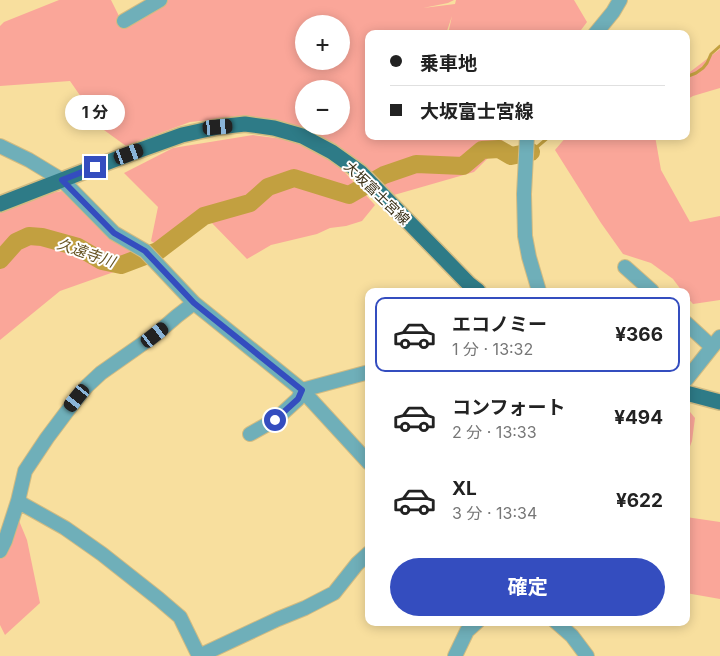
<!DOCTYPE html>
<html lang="ja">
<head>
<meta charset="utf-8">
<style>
  body { margin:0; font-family:Inter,"Noto Sans JP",sans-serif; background:#f6f6f6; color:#222; height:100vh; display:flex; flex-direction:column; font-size:19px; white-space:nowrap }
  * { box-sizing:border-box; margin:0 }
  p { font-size:16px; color:#767676 }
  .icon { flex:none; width:28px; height:28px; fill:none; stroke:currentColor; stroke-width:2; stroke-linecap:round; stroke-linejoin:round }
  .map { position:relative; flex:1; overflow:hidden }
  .side { position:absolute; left:365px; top:288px; width:325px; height:338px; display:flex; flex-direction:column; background:#fff; border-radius:10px; box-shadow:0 2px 12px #0003 }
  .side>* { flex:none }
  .banner { position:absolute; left:365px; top:30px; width:325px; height:110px; border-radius:10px; box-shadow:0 2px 12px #0003; display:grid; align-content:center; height:110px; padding:0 25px; background:#fff }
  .buttons { position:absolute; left:295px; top:15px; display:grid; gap:10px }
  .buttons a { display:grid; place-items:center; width:55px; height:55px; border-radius:50%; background:#fff; box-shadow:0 2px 12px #0003; font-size:25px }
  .end { position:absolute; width:22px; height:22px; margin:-11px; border:6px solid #344dbf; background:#fff; box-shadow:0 0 0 2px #fff }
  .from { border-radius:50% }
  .bubble { position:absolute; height:35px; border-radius:18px; background:#fff; box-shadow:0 2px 12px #0003; font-size:16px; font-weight:700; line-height:35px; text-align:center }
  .car { position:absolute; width:15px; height:30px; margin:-15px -8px; border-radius:6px; box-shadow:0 0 4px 1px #0007; background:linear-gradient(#222 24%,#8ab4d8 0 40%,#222 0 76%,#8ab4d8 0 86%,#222 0) }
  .banner b { display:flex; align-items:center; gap:18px; height:48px; font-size:19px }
  .banner b+b { border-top:1px solid #e0e0e0 }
  .banner i { width:12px; height:12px; background:#222 }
  ul { padding:9px 0 0; list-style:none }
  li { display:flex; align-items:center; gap:15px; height:75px; margin:0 10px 8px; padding:0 15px; border:2px solid transparent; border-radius:10px }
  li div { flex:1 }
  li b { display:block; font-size:19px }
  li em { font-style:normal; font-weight:700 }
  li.on { border-color:#344dbf }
  li>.icon { width:45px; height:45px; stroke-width:1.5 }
  .action { display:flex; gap:10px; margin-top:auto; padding:10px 25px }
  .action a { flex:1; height:58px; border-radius:30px; background:#344dbf; color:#fff; font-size:20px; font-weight:700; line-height:58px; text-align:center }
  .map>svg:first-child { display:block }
</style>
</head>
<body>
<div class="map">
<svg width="720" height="656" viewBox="0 0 720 656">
  <rect width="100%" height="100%" fill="#f8df9e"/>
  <path fill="#faa699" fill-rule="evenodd" d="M59 0H111L122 22 167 0H454L448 3 423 8 455 4 456 0H574L587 22 578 34H522V31L521 34H448L452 16 446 34H369V136H506L492 154 474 172 394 195 334 143 278 124 231 118 190 122 126 146 104 130 70 81 0 86V26L4 22ZM304 24H341V61H304ZM304 89H341V126H304Z
    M720 49V88L693 96 686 100V75Z
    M253 135 283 139 311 147 338 165 375 205 362 221 346 226 330 228 317 234 271 245 247 259 209 220 169 253 151 241 158 207 124 173 173 148Z
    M567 136H655L661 170 690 222 720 216V300L693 304 686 296V291H682L673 279 651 263 623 254 601 223 555 150Z
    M62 191 122 244 145 261 60 291 0 340V210L40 195Z
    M686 407 695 418 692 441 686 457Z
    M15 511 27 540 40 603 5 635 0 625V547Z
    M686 517 720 522V599L686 593Z"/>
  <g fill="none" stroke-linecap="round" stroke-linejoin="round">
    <path stroke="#c2a040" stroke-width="3" d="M686 77 696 73 703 68 707 63 711 54 720 46
      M531 152 550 136"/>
    <path stroke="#c2a040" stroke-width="18" d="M0 260 16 242 29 236 42 237 78 247 102 261 121 265 158 251 204 216 250 203 268 187 294 178 349 195 384 175 416 164 463 166 482 150 499 149 511 156 531 152"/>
    <defs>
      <path id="minor" d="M124 21 160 0
        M595 34 613 12 620 0
        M527 136 524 194 525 236 529 257 539 291
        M0 146 29 160 62 180 114 233 145 251 194 303 302 390 369 463
        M625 267 652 291
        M686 323 712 347
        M686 380 720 337
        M302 390 369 372
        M250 434 275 420 298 399 302 390
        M18 501 24 505 65 528 102 554 159 599 180 617 199 656
        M0 551 5 541 18 501 25 471 47 438 68 410 87 386 101 373 155 335 177 316 194 303
        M555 621 572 636 587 656
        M199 656 278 619 305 608 334 593 357 564 369 553
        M455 656 467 631 478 621"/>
      <path id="major" d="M0 204 129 154 182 135 218 127 245 124 274 128 302 136 332 152 360 172 469 284 478 291
        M686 393 720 402"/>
    </defs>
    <use href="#minor" stroke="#d1bb82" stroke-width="16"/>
    <use href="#major" stroke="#d1bb82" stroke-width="18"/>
    <use href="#minor" stroke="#6fafb9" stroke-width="14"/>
    <use href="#major" stroke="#2e7b87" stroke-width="15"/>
  </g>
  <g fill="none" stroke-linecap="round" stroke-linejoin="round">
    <path stroke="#344dbf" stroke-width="6" d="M95 167 62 180 114 233 145 251 194 303 302 390 298 399 275 420"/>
  </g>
  <g text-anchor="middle" stroke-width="4" stroke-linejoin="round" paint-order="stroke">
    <g font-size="14" fill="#372d13" stroke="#fff">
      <text transform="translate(377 193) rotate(44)" y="5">大坂富士宮線</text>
    </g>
    <g font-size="15" font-style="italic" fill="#665321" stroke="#fff">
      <text transform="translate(86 253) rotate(19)" y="5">久遠寺川</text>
    </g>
  </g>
</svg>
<div class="buttons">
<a>+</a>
<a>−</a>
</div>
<i class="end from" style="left:275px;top:420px"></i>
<i class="end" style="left:95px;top:167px"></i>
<div class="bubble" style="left:65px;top:95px;width:60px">1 分</div>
<i class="car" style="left:218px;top:127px;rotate:85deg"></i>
<i class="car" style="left:129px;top:154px;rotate:70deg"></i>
<i class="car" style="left:155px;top:335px;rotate:52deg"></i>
<i class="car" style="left:77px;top:398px;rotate:219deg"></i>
<div class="banner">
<b><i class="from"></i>乗車地</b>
<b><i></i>大坂富士宮線</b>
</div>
<section class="side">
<ul>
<li class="on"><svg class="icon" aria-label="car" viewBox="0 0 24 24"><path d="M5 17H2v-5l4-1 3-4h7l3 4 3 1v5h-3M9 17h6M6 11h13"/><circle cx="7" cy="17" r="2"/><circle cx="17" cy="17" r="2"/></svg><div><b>エコノミー</b><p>1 分 · 13:32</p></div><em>¥366</em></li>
<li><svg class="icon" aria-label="car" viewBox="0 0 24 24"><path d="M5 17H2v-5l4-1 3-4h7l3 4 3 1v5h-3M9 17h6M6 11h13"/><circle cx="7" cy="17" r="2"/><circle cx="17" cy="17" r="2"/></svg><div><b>コンフォート</b><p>2 分 · 13:33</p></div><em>¥494</em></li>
<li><svg class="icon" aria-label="car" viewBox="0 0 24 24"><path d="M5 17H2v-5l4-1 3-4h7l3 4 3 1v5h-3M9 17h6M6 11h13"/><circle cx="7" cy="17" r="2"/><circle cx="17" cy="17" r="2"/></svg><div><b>XL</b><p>3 分 · 13:34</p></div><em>¥622</em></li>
</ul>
<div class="action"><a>確定</a></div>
</section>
</div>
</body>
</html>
